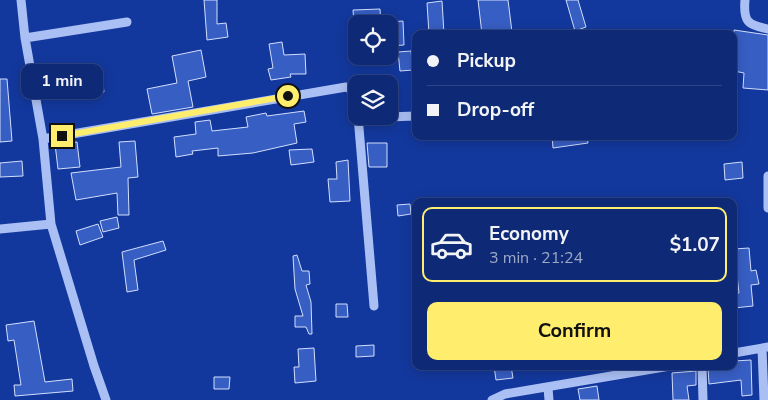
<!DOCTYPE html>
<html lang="en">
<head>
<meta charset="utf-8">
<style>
  body { margin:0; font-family:"Nunito Sans",sans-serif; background:#1c367e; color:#f1f3f6; height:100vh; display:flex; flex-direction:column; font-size:19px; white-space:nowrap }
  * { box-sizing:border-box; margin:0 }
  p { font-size:16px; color:#9ba7c5 }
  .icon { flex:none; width:28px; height:28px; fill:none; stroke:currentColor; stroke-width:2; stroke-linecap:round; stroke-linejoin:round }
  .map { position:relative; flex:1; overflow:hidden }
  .details { position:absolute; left:412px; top:198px; width:325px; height:172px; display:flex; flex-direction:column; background:#0e2a76; border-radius:10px; box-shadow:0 2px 12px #0003,0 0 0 1px #2e4688 }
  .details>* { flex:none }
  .banner { position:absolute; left:412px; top:30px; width:325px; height:110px; border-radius:10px; box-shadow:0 2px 12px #0003,0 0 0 1px #2e4688; display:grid; align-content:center; height:110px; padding:0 15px; background:#0e2a76 }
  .controls { position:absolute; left:348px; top:15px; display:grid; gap:10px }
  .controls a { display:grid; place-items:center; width:50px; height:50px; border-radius:10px; background:#0e2a76; box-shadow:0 2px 12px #0003,0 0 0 1px #2e4688; font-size:25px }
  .end { position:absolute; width:22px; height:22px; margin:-11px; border:6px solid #ffee6d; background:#111; box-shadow:0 0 0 2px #111 }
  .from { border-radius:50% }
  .bubble { position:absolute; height:35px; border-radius:10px; background:#0e2a76; box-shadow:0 2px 12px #0003,0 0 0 1px #2e4688; font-size:16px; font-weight:700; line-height:35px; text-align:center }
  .banner b { display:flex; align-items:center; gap:18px; height:48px; font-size:19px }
  .banner b+b { border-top:1px solid #2e4688 }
  .banner i { width:12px; height:12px; background:#f1f3f6 }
  ul { padding:9px 0 0; list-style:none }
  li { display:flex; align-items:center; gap:15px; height:75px; margin:0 10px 8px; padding:0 5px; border:2px solid transparent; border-radius:10px }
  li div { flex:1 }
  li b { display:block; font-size:19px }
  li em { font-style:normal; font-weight:700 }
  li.selected { border-color:#ffee6d }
  li>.icon { width:45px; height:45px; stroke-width:1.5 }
  .cta { display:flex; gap:10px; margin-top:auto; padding:10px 15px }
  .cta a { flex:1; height:58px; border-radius:10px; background:#ffee6d; color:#111; font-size:20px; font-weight:700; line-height:58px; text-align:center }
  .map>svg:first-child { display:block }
</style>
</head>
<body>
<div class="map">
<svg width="768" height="400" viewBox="0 0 768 400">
  <rect width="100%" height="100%" fill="#13389d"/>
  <path fill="#375ec3" stroke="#d2defd" d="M204 0H217V24L226 23 228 37 207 40Z
    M478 0H508L512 32 482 34Z
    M566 0H578L586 27 575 31Z
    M442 1 444 34H429L427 3Z
    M380 9 381 24H354L353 10Z
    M403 21 404 45 389 46V22Z
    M734 30 768 35V90L743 88 744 73 734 71Z
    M282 42 284 55 305 54 306 74H290L291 77 271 80 268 69 273 68 269 44Z
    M201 50 206 77 188 81 193 107 152 114 147 89 177 83 172 56Z
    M411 51 413 70 400 71 398 52Z
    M102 77 104 92 93 94 91 79Z
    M0 79H7L12 141 0 142Z
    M304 111 306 122 294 124 297 143 253 153 218 156V148L192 151 193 154 176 157 174 137 196 134 195 122 210 120 212 131 248 127 246 117 266 113 267 116Z
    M552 136H587L588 143 553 148Z
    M135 141 138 177 128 178 129 215H118L117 193 76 200 71 173 121 167 119 142Z
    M77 142 80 167 58 169 55 144Z
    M367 143H387V167H369Z
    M312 149 314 162 291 165 289 150Z
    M348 160 350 201 330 202 328 179H337L336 162Z
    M22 161 23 176 0 177V163Z
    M742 162 743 178 725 180 724 164Z
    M410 204 411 214 398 216 397 205Z
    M117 217 119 228 103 232 100 221Z
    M98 224 103 237 80 245 76 231Z
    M163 241 166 250 134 260 138 290 127 292 122 252Z
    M749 248 751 271 756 270 759 284 751 285 753 306 734 308V293H739L734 249Z
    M297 255 302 271H309L310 284 306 285 311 302 312 334H309L306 327H295V316H303L295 289 293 256Z
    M336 304H347L348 317H336Z
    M34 321 45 382 72 379 73 391 15 396 14 385H21L14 340 8 341 6 325Z
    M374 345V356L356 357V346Z
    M314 348 316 381 295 383 294 367H299L298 349Z
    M751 360 752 395 742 396 741 380 709 384 708 368 734 366V361Z
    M494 366H511L513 378 496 380Z
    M696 371V385L687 386 689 400H673L672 373Z
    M214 377H230L229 389H214Z
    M597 386 599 400H580L578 389Z"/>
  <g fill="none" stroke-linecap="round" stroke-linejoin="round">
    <path stroke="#aabff4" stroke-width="9" d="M21 0 25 38 43 139 51 224 94 366 106 400
      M745 0C743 22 748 25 768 29
      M25 38 127 22
      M358 116 374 306
      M358 118 416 116
      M43 139 346 87 352 90 356 100
      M768 176V208
      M0 229 51 224
      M762 348 764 400
      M734 353 768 347
      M702 366 703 400
      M548 388 549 400
      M492 400 505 394 670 366"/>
  </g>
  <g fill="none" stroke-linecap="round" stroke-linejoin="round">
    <path stroke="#ffee6d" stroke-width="6" d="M62 136 288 96"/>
  </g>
</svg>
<div class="controls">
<a><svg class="icon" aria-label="locate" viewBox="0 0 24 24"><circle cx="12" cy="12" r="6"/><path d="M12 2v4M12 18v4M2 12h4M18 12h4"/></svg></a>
<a><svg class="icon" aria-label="layers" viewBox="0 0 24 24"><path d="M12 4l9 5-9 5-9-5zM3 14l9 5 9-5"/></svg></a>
</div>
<i class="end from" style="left:288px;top:96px"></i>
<i class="end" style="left:62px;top:136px"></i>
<div class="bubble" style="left:21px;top:64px;width:82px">1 min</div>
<div class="banner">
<b><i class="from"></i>Pickup</b>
<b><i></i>Drop-off</b>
</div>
<section class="details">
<ul>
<li class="selected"><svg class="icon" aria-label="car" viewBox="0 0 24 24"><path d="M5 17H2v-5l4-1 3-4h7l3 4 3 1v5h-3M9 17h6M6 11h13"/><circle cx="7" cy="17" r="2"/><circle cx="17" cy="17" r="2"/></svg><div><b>Economy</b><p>3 min · 21:24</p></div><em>$1.07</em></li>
</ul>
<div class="cta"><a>Confirm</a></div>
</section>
</div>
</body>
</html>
